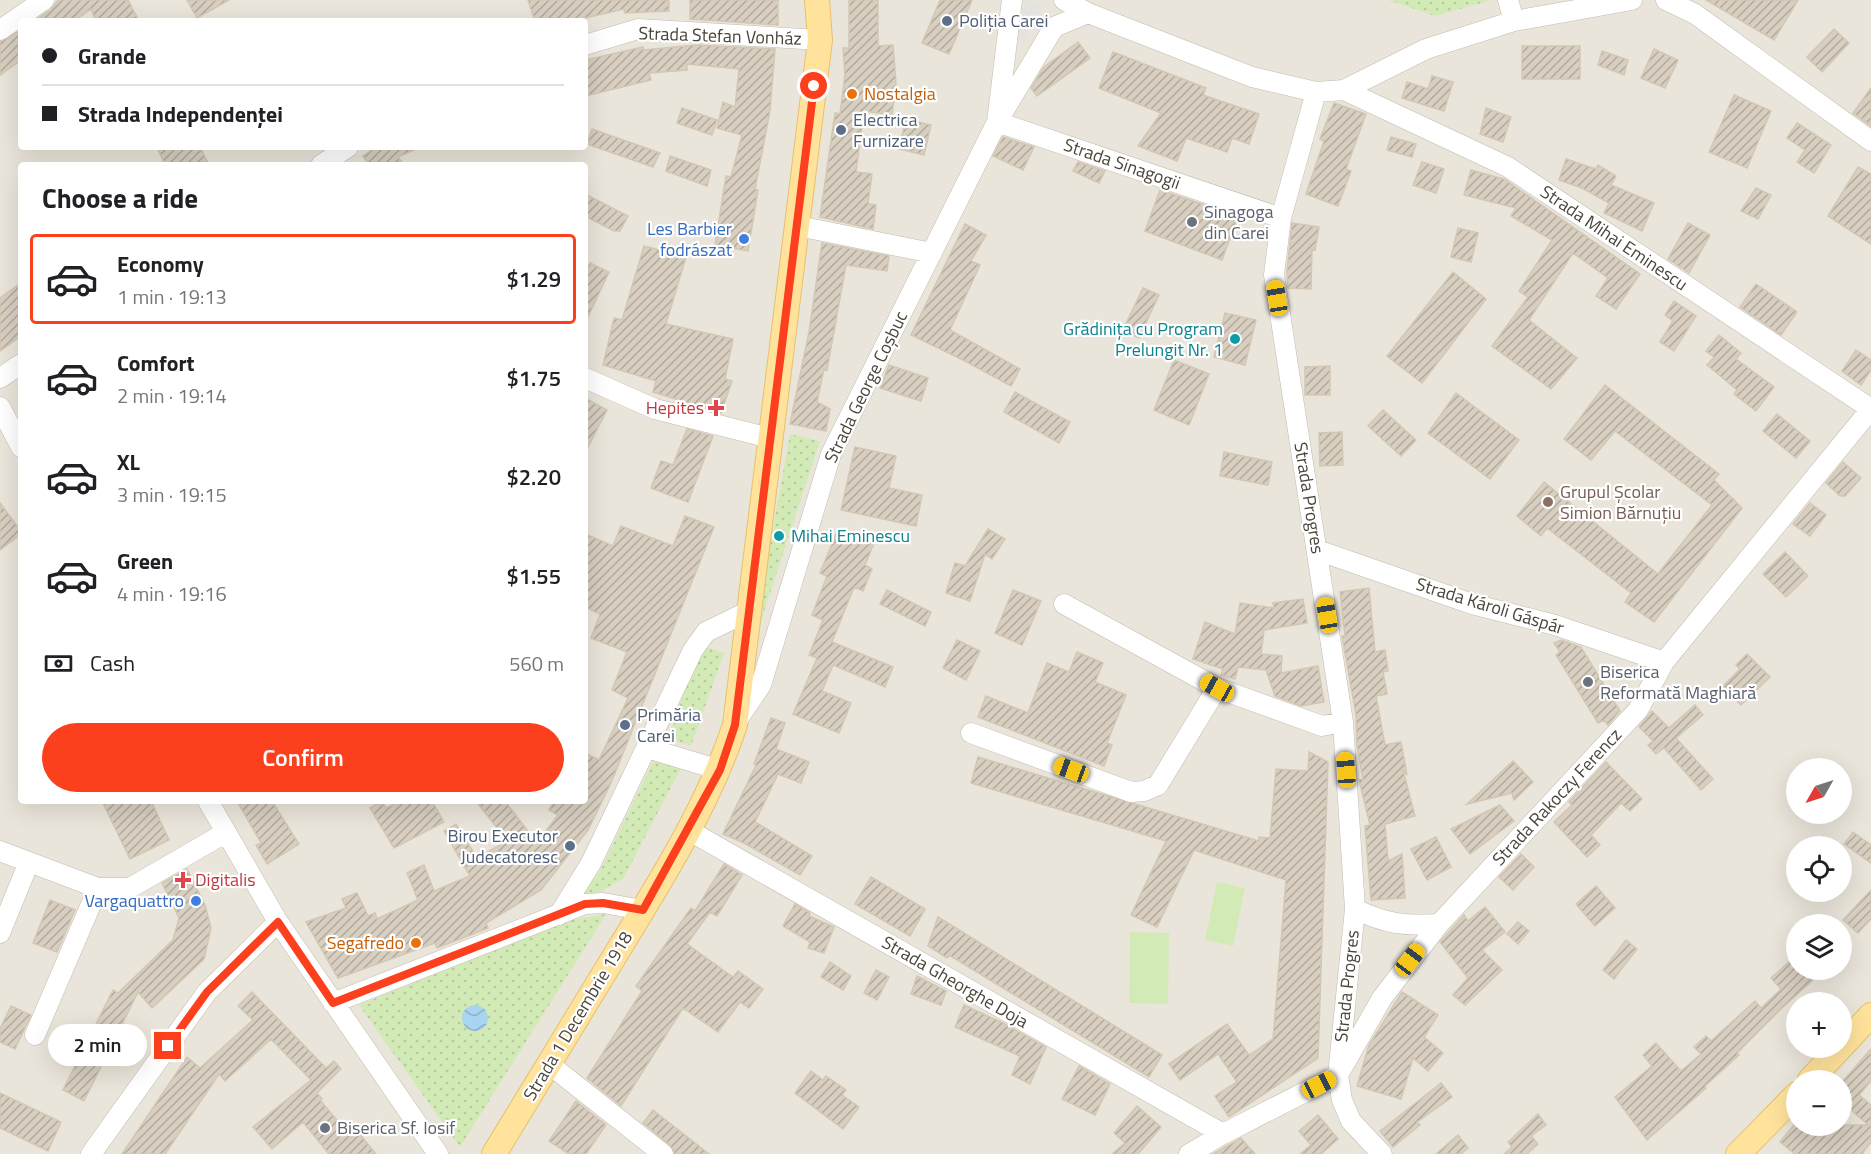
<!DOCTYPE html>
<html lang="en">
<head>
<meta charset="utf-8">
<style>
  body { margin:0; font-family:"Titillium Web",sans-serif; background:#f2f2f2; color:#202124; height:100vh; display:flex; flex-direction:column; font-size:22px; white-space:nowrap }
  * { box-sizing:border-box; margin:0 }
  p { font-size:20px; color:#757577 }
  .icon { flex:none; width:33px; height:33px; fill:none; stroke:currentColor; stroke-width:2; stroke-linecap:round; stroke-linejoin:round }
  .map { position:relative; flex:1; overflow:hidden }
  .panel { position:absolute; left:18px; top:162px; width:570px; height:642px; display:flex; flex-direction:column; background:#fff; border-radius:6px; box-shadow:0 6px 24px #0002 }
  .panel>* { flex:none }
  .top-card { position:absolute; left:18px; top:18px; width:570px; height:132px; border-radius:6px; box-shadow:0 6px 24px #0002; display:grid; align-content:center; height:132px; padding:0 24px; background:#fff }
  .needle { width:39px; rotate:231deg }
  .buttons { position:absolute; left:1786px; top:758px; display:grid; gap:12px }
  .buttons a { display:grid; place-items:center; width:66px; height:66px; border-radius:50%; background:#fff; box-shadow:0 6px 24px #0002; font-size:30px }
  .end { position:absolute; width:27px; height:27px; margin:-14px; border:8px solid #fc3f1d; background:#fff; box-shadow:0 0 0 3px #fff }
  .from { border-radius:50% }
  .bubble { position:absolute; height:42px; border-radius:21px; background:#fff; box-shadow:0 6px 24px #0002; font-size:20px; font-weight:600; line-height:42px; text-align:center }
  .car { position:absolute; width:18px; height:36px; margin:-18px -9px; border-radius:8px; box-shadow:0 0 4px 2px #0007; background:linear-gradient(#f5c518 24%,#345 0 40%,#f5c518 0 76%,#345 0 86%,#f5c518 0) }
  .top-card b { display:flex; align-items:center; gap:21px; height:57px; font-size:22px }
  .top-card b+b { border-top:2px solid #e0e0e0 }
  .top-card i { width:15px; height:15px; background:#202124 }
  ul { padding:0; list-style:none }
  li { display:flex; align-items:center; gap:18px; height:90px; margin:0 12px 9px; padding:0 12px; border:3px solid transparent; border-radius:6px }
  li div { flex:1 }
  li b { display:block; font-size:22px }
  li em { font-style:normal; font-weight:600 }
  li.selected { border-color:#fc3f1d }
  li>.icon { width:54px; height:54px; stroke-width:1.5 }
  h2 { padding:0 24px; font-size:27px; line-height:72px }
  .pay { display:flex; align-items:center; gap:15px; height:66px; padding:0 24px; font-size:22px }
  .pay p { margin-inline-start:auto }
  .primary-button { display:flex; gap:12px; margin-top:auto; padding:12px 24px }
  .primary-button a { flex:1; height:69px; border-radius:36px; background:#fc3f1d; color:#fff; font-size:24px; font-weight:600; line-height:69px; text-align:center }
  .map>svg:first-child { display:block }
</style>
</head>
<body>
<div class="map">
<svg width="1871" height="1154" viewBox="0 0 1871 1154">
  <defs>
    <pattern id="grass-dots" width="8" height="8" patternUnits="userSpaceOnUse" patternTransform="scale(1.5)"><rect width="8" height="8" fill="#d2eab5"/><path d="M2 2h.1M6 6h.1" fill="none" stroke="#b6ca9c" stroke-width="1.8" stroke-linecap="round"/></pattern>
    <pattern id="water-waves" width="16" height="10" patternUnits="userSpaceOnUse" patternTransform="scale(1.5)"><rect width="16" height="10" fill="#a9d4f2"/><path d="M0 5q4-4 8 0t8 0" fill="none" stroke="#8caec5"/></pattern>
    <pattern id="building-hatch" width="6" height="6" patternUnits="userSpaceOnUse" patternTransform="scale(1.5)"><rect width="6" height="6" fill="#d8cfc1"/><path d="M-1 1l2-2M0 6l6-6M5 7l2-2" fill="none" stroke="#b1aa9e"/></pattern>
  </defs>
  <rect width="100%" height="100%" fill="#f6f3ec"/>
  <path fill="#eae5da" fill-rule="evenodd" d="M0 0H1871V1154H0ZM21 21H585V147H21ZM21 165H585V801H21ZM1797 768H1842V813H1797ZM1797 846H1842V891H1797ZM1797 924H1842V969H1797ZM1797 1002H1842V1047H1797ZM1797 1080H1842V1125H1797Z"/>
  <path fill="url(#grass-dots)" d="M1388 0H1492L1435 16Z
    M790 434 820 441 750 654Z
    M700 645 724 653 691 746 668 738Z
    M656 756 681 768 623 879 583 901 571 900 599 873Z
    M606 914 460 1147 359 1005 565 921Z"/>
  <path fill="#d2eab5" d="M1217 882 1245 888 1233 946 1205 940Z
    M1130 932 1169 933 1168 1004 1129 1003Z"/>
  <path fill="#e5e3e0" d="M1028 0 1043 5 1022 42 1009 34Z"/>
  <path fill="url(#water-waves)" d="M462 1018a13 13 0 1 1 26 0a13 13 0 1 1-26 0Z"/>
  <path fill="url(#building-hatch)" stroke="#d3c7b4" stroke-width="1.5" d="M58 0H128L139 21H96L91 9 74 21H34L51 10Z
    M187 0H229L197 18Z
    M528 0H669V11L625 13 624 9 572 21H535Z
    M690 0H778V25L690 19Z
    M849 0H878V46L893 45 896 83 892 115 864 111 856 172 872 174 868 204 876 205 873 229 820 217 835 113 840 114 845 74 843 48H849Z
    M940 0H972L949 54 922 43Z
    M1706 0H1798L1774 40Z
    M1834 29 1849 43 1822 72 1807 57Z
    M21 30V60L0 75V42Z
    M1078 42 1090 58 1037 96 1031 88 1044 67Z
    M696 45 775 49 770 111 755 189 758 190 748 251 715 245 726 176 731 177 742 135 717 128 723 102 735 107 739 69 687 64V70L649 73 651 80 585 96V60L643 47V50Z
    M1522 46H1580V79H1522Z
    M1654 49 1678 60 1665 88 1641 78Z
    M1602 51 1628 60 1624 75 1598 65Z
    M1113 52 1206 88 1203 95 1259 114 1249 144 1232 138 1227 152 1186 138 1177 161 1138 146 1161 113 1099 88Z
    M1432 76 1453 82 1444 111 1402 98 1407 82 1428 89Z
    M1871 88V126L1853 113Z
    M1734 95 1771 111 1747 168 1709 152Z
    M1334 103 1366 114 1346 169 1351 171 1338 206 1306 194 1324 141 1320 139Z
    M682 108 717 120 712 135 677 123Z
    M1486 108 1511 117 1503 142 1480 134Z
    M906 119 931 125 924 155 899 149Z
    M1797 123 1831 145 1814 173 1797 162 1805 150 1787 138Z
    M592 129 660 153 653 167 587 144Z
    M1003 137 1034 147 1023 170 993 156Z
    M1391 137 1416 144 1412 157 1387 150Z
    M157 147H200L209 165H165Z
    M376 147H420L398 157 404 165H369L363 156Z
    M670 156 711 170 707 186 666 171Z
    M1566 159 1596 169 1598 165 1616 176 1611 185 1654 203 1642 231 1604 213 1609 203 1582 188 1559 180Z
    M1078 162 1105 171 1099 183 1073 171Z
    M1422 162 1444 169 1436 193 1413 185Z
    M1858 167 1871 174V244L1828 216Z
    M1471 170 1504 179 1640 274 1616 309 1596 296 1608 278 1573 253 1529 320 1577 358 1551 389 1492 346 1528 297 1519 291 1552 240 1511 216 1516 208 1464 195Z
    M1756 188 1771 195 1758 219 1741 211Z
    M1160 190 1238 216 1222 260 1145 231Z
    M585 194 628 216 620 231H614L585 216Z
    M1292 223 1319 227 1315 250 1312 249 1311 289 1288 288 1287 271Z
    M1688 223 1710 235 1689 273 1668 259Z
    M965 224 986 235 971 261 980 265 950 330 1020 369 1011 386 963 360 911 335Z
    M1458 228 1478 233 1471 262 1451 257Z
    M822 243 889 256 887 271 846 265 827 370 824 369 817 402 830 409 826 431 790 424 809 332Z
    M644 246 686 257 666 324 733 339 725 379 732 381 721 413 653 392 656 381 603 365 614 318 622 320Z
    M590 263 609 272 585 323V273Z
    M1453 272 1486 299 1422 383 1387 356Z
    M21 283V336L0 351V298Z
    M1756 284 1797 312 1781 335 1740 307Z
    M1143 288 1159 295 1139 338 1123 330Z
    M1674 301 1696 316 1674 351 1660 342 1673 321 1665 315Z
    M1225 313 1256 320 1245 365 1214 357Z
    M1719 335 1741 353 1736 359 1774 387 1756 411 1734 394 1737 390 1707 365 1714 357 1706 351Z
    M1856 350 1871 360V370L1861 385 1842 371Z
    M1174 360 1209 374 1189 425 1154 410Z
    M889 365 928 378 921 401 880 388Z
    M1330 366V395H1305V367Z
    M1605 385 1719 474 1714 480 1742 508 1654 622 1625 602 1631 593 1547 528 1541 536 1517 516 1544 482 1658 574 1712 505 1615 431 1591 460 1564 439Z
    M1015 392 1070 422 1059 443 1004 412Z
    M1456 393 1519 440 1490 479 1428 433Z
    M585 398 607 410 585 453Z
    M1383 410 1416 440 1401 456 1368 426Z
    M1777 414 1810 441 1796 458 1763 431Z
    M687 429 713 436 688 502 651 488 661 461 673 465Z
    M1342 432 1343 465 1320 466 1319 433Z
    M855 447 896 456 889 488 922 495 916 526 841 510Z
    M1224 452 1272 462 1268 485 1220 476Z
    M1843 462 1861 478 1845 496H1840L1826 483Z
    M0 503 21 531V534L0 550Z
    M1810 503 1826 515 1810 536 1793 524Z
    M685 516 714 527 611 783 588 830 541 890 486 923 488 928 437 948 435 943 338 978 306 922 346 908 342 899 357 893 368 916 375 913 377 919 418 900 407 873 424 865 434 891 470 876 444 831 456 824 477 858 507 841 476 801H505L537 843 558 815 549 810 554 801H585V753L599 760 628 698 612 690 627 652 591 638 600 614 585 607V534L613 546 621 526 673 546Z
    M838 529 874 543 865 565 872 569 863 591 854 587 832 642 893 667 885 687 833 665 822 691 851 703 839 733 793 714 817 658 809 655 823 620 812 615 827 576 820 573Z
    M988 529 1005 539 992 559 985 554 970 601 946 593 955 563 965 566Z
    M1785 552 1808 576 1786 597 1763 574Z
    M1369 588 1375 652 1385 650 1388 671 1383 672 1387 694 1376 696 1385 745 1401 742 1407 775 1403 770 1415 816 1385 824 1388 861 1402 854 1405 898 1371 900 1365 826 1370 825 1359 780 1363 779 1357 746 1356 715 1342 636H1345L1340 592Z
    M887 590 931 612 925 626 880 604Z
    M1013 590 1041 601 1022 645 995 633Z
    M1303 599 1307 623 1264 630 1261 654 1282 656 1281 673 1318 666 1324 702 1301 706 1275 696 1266 670 1238 667 1235 679 1221 675 1223 669 1193 659 1205 622 1235 634 1240 603 1274 608 1273 603Z
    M957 640 980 651 966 680 943 668Z
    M1561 640 1581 647 1620 711 1608 725 1604 720 1598 723 1556 655 1560 652 1554 643Z
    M1077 652 1103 663 1095 682 1126 695 1107 743 1112 745 1104 766 978 717 986 696 1028 713 1047 663 1069 672Z
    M1747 654 1770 677 1741 705 1723 686 1740 669 1736 665Z
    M1695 705 1703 715 1676 738 1713 779 1701 790 1664 748 1656 754 1648 745 1653 741 1639 727 1652 711 1669 728Z
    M771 718 785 723 776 749 809 762 801 783 778 774 755 822 812 856 800 875 744 843 723 834 756 765 754 764Z
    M1309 752 1328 762 1318 1058 1229 1117 1215 1096 1237 1082 1218 1054 1180 1080 1169 1064 1227 1024 1249 1055 1273 1039 1286 880 1194 850 1157 927 1131 915 1166 841 971 783 978 757 1259 841V837L1270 838 1276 769 1308 771Z
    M1513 761 1533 782 1514 800 1512 793 1467 804Z
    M1606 762 1642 799 1630 811 1621 803 1591 835 1600 845 1587 857 1554 822 1572 805 1569 802Z
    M102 801H151L169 840 130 859Z
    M237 801H272L299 844 267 864 256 845 261 843Z
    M382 801 386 808 400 801H432L444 822 394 848 370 808Z
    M1500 805 1514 821 1470 854 1451 829Z
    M1853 832 1871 845V863L1844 844Z
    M1436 837 1451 867 1427 880 1411 849Z
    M1521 854 1534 867 1513 890 1499 877Z
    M724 864 742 875 717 916 710 912 687 944 733 977 738 971 763 989 749 1008 740 1002 718 1032 683 1008 621 1106 587 1078 642 991 636 986 691 908 695 911Z
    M187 869 205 905 211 928 204 959 152 1008 138 992 84 1101 63 1090 113 990 118 993 173 940 179 918 162 883Z
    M871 877 925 909 910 936 855 904Z
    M1596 886 1615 908 1595 926 1576 904Z
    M1871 890V919L1858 933 1843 920Z
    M50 900 75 910 57 952 33 943Z
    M795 904 810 913 809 916 834 927 824 953 808 948 810 942 783 926Z
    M1485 907 1505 932 1482 950 1502 970 1465 1005 1453 995 1468 978 1440 942 1464 915 1468 921Z
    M938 917 1162 1055 1149 1077 949 955 947 958 928 946Z
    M1518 922 1529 931 1518 944 1507 934Z
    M1626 940 1637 949 1614 979 1603 970Z
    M1797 955V969H1825L1781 1009 1737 1053 1739 1055 1705 1086 1706 1088 1647 1140 1615 1097 1652 1066 1643 1055 1656 1043 1681 1071 1701 1054 1694 1047 1706 1036 1711 1041 1755 1001 1761 1008 1781 989 1771 978Z
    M830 962 851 976 843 990 821 977Z
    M876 970 889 977 877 1000 864 993Z
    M917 976 946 991 941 1005 911 994Z
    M252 992 326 1068 334 1061 341 1069 317 1093 322 1099 320 1100 351 1137 358 1132 376 1154H329L303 1122 272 1149 253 1127 311 1080 271 1039 225 1081 219 1074 165 1154H122L187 1057 200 1068 253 1020 238 1006Z
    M1402 992 1438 1015 1424 1037 1443 1053 1428 1071 1413 1058 1401 1099 1357 1086 1369 1045Z
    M964 1005 1003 1023 1046 1047 1030 1084 1012 1075 1020 1056 955 1027Z
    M11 1006 31 1015 15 1049 0 1042V1029Z
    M1871 1049V1081L1859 1095 1871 1105V1142L1862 1154H1795L1780 1142 1794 1125H1868L1842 1102V1082Z
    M1079 1066 1110 1084 1095 1115 1062 1099Z
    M811 1071 823 1080 826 1076 846 1090 842 1095 859 1107 843 1129 795 1093Z
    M1441 1083 1452 1097 1417 1122 1420 1125 1393 1147 1380 1131Z
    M0 1093 61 1122 48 1151 0 1128Z
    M576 1101 606 1125 586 1154H569L549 1141Z
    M1137 1106 1161 1127 1138 1154H1112L1125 1143 1114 1133Z
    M653 1110 709 1154H675L670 1145 643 1123Z
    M1538 1114 1546 1125 1531 1136 1538 1144 1527 1154H1504L1512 1147 1508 1142Z
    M1318 1115 1338 1139 1321 1154H1300L1311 1145 1299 1131Z
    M1458 1135 1468 1148 1461 1154H1436Z
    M1241 1138 1255 1154H1213L1229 1145Z"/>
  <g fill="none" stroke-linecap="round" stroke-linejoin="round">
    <defs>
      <path id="minor" d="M1064 0 1088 13 1252 77 1316 92 1344 90 1426 49 1514 21 1632 0
        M1508 0 1514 21
        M1666 0 1695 14 1871 141
        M1088 13 1054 27 997 122 1281 218
        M0 30 44 0
        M585 45 638 29 820 40
        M1344 90 1508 167 1871 409
        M321 165 348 147
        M798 226 932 253
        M0 378 21 364
        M585 378 655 409 770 438
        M0 407 21 447
        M1317 550 1472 604 1555 625 1664 662
        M1064 604 1217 688 1322 726 1343 722
        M736 722 761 685 831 454 997 122 1012 0
        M971 733 1131 792 1144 791 1158 785 1217 688
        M647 748 720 770
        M208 801 278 922 438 1154
        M688 830 1223 1134
        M0 851 98 888H130L225 833
        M1355 909C1386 924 1404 926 1439 924
        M559 915 591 863 693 650 706 632 749 611
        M0 933 29 862
        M333 1003 585 904 603 903 643 910
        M35 1035 98 888
        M549 1064 663 1154
        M91 1154 207 992 278 922
        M1189 1154 1223 1134 1338 1075 1355 909 1343 722 1274 275 1281 218 1316 92
        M1382 1154 1351 1121 1342 1100 1338 1075 1382 998 1439 924 1638 710 1664 662 1871 409"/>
      <path id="major" d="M1842 1046 1871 1015
        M1810 1080 1841 1047
        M494 1154C537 1084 580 1014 622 944 665 874 709 803 735 725L820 40 817 0
        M1738 1154 1797 1094"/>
    </defs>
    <use href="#minor" stroke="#c2bbae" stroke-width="21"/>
    <use href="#major" stroke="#e6c16a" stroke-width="26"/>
    <use href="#minor" stroke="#fff" stroke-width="20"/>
    <use href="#major" stroke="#ffe39c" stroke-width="24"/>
  </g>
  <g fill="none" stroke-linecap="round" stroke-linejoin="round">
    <path stroke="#fc3f1d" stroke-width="8" d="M168 1046 207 992 278 922 333 1003 585 904 603 903 643 910 720 770 735 725 814 86"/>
  </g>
  <g fill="#5c6f8a" stroke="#fff" stroke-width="2">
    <circle cx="947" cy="21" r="6"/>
    <circle cx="841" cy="130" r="6"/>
    <circle cx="625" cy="725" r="6"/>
    <circle cx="570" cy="846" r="6"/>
  </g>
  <g fill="#e8710a" stroke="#fff" stroke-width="2">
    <circle cx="852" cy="94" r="6"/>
    <circle cx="416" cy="943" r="6"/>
  </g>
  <g fill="#6b7280" stroke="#fff" stroke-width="2">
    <circle cx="1192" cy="222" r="6"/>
    <circle cx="1588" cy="682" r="6"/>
    <circle cx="325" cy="1128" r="6"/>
  </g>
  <g fill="#3f7fe0" stroke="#fff" stroke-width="2">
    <circle cx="744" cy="239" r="6"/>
    <circle cx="196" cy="901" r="6"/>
  </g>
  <g fill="#0f9aa8" stroke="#fff" stroke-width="2">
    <circle cx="1235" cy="339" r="6"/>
    <circle cx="779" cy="536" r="6"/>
  </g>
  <g fill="#e0444e" stroke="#fff" stroke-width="2">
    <path d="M713 399h6v6h6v6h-6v6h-6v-6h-6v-6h6z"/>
    <path d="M180 871h6v6h6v6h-6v6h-6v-6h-6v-6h6z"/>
  </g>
  <circle fill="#8d6e63" stroke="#fff" stroke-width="2" cx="1548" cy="502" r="6"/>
  <g text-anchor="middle" stroke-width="4.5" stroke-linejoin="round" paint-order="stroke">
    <g font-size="18" fill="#4e5e75" stroke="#fff" text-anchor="start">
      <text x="959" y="27">Poliția Carei</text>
      <text x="853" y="126">Electrica<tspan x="853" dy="21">Furnizare</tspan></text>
      <text x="637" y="721">Primăria<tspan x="637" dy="21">Carei</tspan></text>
      <text x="558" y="842" text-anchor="end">Birou Executor<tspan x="558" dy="21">Judecatoresc</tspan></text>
    </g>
    <g font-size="18" fill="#4b4439" stroke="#fff">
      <text transform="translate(720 36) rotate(2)" y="6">Strada Stefan Vonház</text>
      <text transform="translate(1122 164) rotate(19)" y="6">Strada Sinagogii</text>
      <text transform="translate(1614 238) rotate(34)" y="6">Strada Mihai Eminescu</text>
      <text transform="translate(866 387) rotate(-64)" y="6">Strada George Coșbuc</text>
      <text transform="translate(1309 498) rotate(81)" y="6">Strada Progres</text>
      <text transform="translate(1490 606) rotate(17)" y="6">Strada Károli Gáspár</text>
      <text transform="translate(1557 797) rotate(-47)" y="6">Strada Rakoczy Ferencz</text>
      <text transform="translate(955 982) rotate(30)" y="6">Strada Gheorghe Doja</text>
      <text transform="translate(1347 986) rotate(-84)" y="6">Strada Progres</text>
      <text transform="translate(578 1016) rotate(-59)" y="6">Strada 1 Decembrie 1918</text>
    </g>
    <g font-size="18" fill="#c56008" stroke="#fff" text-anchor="start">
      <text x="864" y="100">Nostalgia</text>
      <text x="404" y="949" text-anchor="end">Segafredo</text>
    </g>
    <g font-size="18" fill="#5b616d" stroke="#fff" text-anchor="start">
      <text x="1204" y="218">Sinagoga<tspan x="1204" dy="21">din Carei</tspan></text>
      <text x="1600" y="678">Biserica<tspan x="1600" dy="21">Reformată Maghiară</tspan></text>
      <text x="337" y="1134">Biserica Sf. Iosif</text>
    </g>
    <g font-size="18" fill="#366cbe" stroke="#fff" text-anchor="end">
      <text x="732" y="235">Les Barbier<tspan x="732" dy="21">fodrászat</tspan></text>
      <text x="184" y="907">Vargaquattro</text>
    </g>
    <g font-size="18" fill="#0d838f" stroke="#fff" text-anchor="end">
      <text x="1223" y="335">Grădinița cu Program<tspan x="1223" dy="21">Prelungit Nr. 1</tspan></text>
      <text x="791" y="542" text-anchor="start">Mihai Eminescu</text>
    </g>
    <g font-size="18" fill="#be3a42" stroke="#fff" text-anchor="end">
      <text x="704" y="414">Hepites</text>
      <text x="195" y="886" text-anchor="start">Digitalis</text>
    </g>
    <g font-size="18" fill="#785e54" stroke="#fff" text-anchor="start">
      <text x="1560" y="498">Grupul Școlar<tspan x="1560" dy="21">Simion Bărnuțiu</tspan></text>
    </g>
  </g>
</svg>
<div class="buttons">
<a><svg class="needle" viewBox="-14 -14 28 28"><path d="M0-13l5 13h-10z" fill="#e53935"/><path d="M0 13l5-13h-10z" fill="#757577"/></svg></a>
<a><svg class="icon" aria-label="locate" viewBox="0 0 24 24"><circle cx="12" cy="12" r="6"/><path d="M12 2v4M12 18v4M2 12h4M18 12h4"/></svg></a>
<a><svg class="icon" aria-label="layers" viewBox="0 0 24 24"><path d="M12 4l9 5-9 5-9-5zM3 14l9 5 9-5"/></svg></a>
<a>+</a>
<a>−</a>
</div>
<i class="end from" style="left:814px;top:86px"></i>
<i class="end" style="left:168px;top:1046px"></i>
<div class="bubble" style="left:48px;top:1024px;width:99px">2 min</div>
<i class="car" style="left:1277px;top:298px;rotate:351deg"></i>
<i class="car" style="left:1327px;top:615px;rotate:351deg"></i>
<i class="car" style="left:1217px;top:688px;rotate:299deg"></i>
<i class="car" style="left:1071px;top:770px;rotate:290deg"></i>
<i class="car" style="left:1346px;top:770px;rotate:356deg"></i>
<i class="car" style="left:1410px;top:960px;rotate:37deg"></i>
<i class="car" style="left:1319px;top:1085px;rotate:63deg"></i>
<div class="top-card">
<b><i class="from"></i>Grande</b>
<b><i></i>Strada Independenței</b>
</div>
<section class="panel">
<h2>Choose a ride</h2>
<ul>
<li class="selected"><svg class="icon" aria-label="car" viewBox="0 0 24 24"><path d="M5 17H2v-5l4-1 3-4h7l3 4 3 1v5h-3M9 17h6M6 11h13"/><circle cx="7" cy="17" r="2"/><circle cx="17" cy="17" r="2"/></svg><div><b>Economy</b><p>1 min · 19:13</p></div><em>$1.29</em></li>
<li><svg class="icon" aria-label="car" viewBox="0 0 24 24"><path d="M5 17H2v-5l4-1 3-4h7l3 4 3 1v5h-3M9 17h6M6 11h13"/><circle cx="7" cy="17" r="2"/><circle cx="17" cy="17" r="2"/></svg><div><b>Comfort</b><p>2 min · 19:14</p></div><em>$1.75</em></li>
<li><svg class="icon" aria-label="car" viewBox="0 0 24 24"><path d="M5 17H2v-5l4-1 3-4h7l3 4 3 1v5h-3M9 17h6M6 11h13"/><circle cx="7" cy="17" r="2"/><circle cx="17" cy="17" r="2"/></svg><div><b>XL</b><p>3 min · 19:15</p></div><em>$2.20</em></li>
<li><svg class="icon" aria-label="car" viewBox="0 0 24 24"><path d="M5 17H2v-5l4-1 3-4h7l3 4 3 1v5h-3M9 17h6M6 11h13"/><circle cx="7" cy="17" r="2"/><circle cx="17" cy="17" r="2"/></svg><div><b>Green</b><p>4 min · 19:16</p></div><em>$1.55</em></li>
</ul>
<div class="pay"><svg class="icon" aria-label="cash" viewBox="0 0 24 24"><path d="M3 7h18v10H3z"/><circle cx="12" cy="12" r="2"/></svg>Cash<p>560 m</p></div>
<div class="primary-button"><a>Confirm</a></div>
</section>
</div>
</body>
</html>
